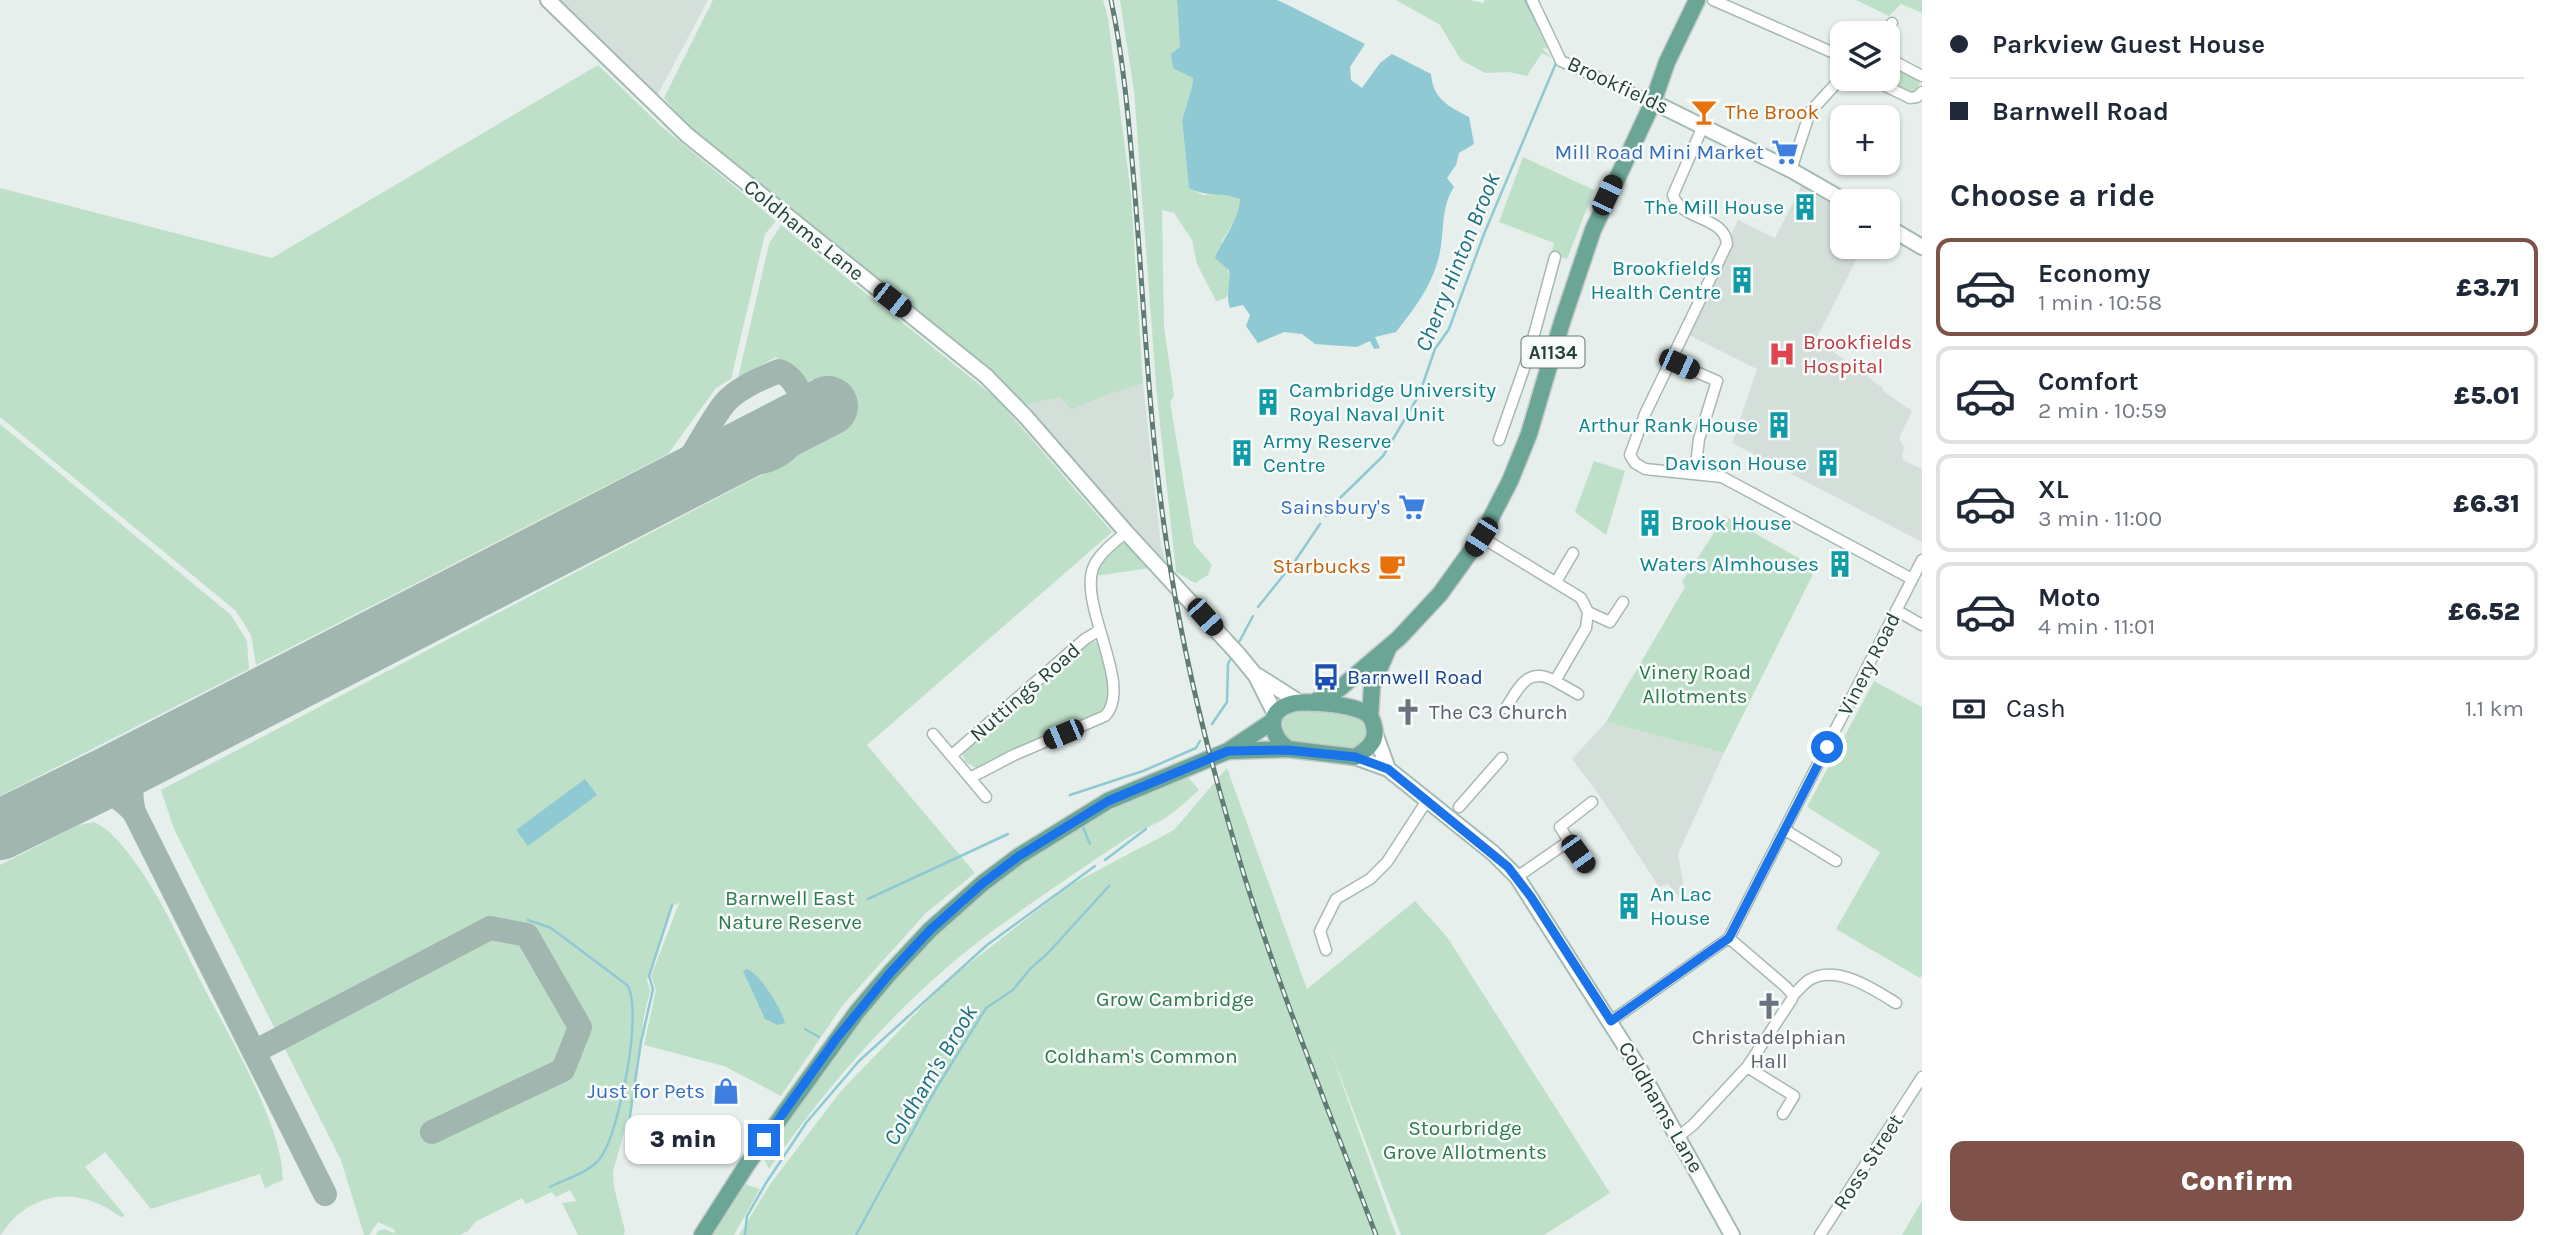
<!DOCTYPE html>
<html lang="en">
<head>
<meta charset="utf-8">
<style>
  body { margin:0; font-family:Karla,sans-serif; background:#f2f2f3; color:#1f2937; height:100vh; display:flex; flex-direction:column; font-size:26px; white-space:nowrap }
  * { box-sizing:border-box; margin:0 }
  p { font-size:23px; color:#747a83 }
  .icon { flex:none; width:38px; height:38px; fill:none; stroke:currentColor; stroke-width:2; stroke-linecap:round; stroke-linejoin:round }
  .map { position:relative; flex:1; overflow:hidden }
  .panel { display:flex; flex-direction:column; background:#fff; width:630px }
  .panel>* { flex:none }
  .hud { display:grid; align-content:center; height:154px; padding:0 28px; background:#fff }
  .controls { position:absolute; left:1830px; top:21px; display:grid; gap:14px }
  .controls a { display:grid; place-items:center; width:70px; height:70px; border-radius:14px; background:#fff; box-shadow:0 2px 5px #0004; font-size:35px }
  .end { position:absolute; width:32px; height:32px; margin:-16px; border:9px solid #1a73e8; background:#fff; box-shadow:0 0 0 4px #fff }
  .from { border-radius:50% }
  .bubble { position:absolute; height:49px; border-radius:14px; background:#fff; box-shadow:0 2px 5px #0004; font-size:23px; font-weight:800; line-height:49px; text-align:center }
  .car { position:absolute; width:21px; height:42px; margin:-21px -10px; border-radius:9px; box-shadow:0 0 5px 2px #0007; background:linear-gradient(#222 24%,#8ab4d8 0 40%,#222 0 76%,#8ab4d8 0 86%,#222 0) }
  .hud b { display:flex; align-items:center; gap:24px; height:66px; font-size:26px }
  .hud b+b { border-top:2px solid #e0e1e3 }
  .hud i { width:18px; height:18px; background:#1f2937 }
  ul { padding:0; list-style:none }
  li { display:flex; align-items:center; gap:21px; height:98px; margin:0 14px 10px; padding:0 14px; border:4px solid #e0e1e3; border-radius:14px }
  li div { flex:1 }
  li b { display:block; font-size:26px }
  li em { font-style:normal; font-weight:800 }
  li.selected { border-color:#7f5249 }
  li>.icon { width:63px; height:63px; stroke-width:1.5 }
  h2 { padding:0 28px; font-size:32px; line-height:84px }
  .pay { display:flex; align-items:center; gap:18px; height:77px; padding:0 28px; font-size:26px }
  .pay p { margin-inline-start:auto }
  .action { display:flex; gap:14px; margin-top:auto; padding:14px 28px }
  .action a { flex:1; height:80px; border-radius:14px; background:#7f5249; color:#fff; font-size:28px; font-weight:800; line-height:80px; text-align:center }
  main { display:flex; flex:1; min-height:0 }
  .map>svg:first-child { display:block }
</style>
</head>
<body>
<main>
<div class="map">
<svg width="1922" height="1235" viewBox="0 0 1922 1235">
  <rect width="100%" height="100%" fill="#e6efeb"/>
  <path fill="#d4dfda" d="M555 0H708L657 96Z
    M1803 183 1843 206V247H1863L1816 339 1883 388V391L1912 411 1899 439 1905 448 1902 453 1903 460 1922 469V542L1732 443 1757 369 1685 333 1738 220 1775 238Z
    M1143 384 1161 546 1170 575 1143 538 1025 405 1060 397 1071 410 1109 394Z
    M1606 722 1724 753 1678 854 1685 892 1679 897 1668 884 1659 887 1600 796 1572 759Z"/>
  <path fill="#bfe0c8" d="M713 0H1103L1108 18 1131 194 1143 384 1109 394 1071 410 1060 397 1025 405C961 345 891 293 822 240 766 196 710 153 664 98Z
    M1120 0H1177L1180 47 1193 78 1192 87 1182 120 1189 188 1203 195 1222 193 1240 199 1239 214 1222 241 1231 285 1226 298 1216 301 1197 264 1192 240 1174 213 1162 210 1164 327 1174 396 1170 402 1194 544 1212 565 1208 575 1195 583 1176 572 1157 397 1134 91Z
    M1396 0H1470L1483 3 1485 0H1528L1542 26 1548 49 1542 48 1552 58 1542 53 1527 76 1509 72 1485 73 1461 60 1440 25Z
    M1856 0H1922V13L1901 4 1889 16Z
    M598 65 661 126 776 221 765 234 731 379 716 388 668 454 256 665 251 635 236 611 0 417V188L272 258Z
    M1888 65 1917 79 1920 83 1916 90 1910 92 1883 79H1888Z
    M1523 157 1594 190 1567 259 1551 253 1554 243 1499 222Z
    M781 225 996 398 1112 532 867 745 975 873 926 913 842 1006 781 1096 724 1066 644 1045 656 990 651 976 680 901 676 905 671 904 647 979 650 991 644 1016 632 1103 613 1172 614 1187 625 1231 624 1235H578L562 1203 576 1201 570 1190 556 1197 552 1192 526 1204 522 1198 475 1222 468 1231 460 1235H376L378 1231 384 1229 394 1233 395 1230 378 1222 369 1235H364L341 1160 174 829 161 790 841 433 813 379 805 384 776 357 738 378 769 244Z
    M0 424 231 615 247 641 249 669 0 796Z
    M1594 461 1625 471 1606 535 1575 512Z
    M1725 516 1816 568 1724 753 1606 722 1685 587 1682 582Z
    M1126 543 1137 551 1150 568 1095 576 1099 563 1117 544Z
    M1092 641 1099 643 1103 648 1112 697 1104 713 978 769 965 762 963 755 966 748 1085 643Z
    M1874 681 1922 707V975L1920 978 1836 929 1880 852 1807 807Z
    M1293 711C1305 710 1356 713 1364 722 1368 728 1367 732 1365 738L1354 748 1290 741C1281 730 1279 720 1293 711Z
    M1227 768 1307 989 1415 901 1447 937 1610 1193 1544 1235H1401L1329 1047 1396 1235H739L771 1183 841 1091 948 980 1070 885 1174 830Z
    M1186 775 1199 790C1189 799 1178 809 1167 817 1155 825 1141 829 1129 837 1085 866 1041 896 998 927 907 993 833 1078 769 1169L760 1152C812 1081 862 1006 924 944 998 871 1091 815 1186 775Z
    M94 822C110 829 122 845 132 858 160 895 179 939 200 980 227 1033 282 1122 283 1180L265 1188 260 1174 151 1209 105 1152 85 1167 125 1216 121 1217C87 1192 48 1187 14 1218 9 1223 5 1230 0 1235V865L79 825Z
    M742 1183 760 1189 734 1235H710Z
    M1922 1201V1235H1902Z"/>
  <path fill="#8ec9d4" d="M1177 0H1277L1286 4 1365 44 1350 67 1351 80 1362 88 1380 63 1392 54 1431 74C1433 99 1448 106 1469 117L1474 144 1459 153 1456 165 1447 178 1454 187C1440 208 1445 233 1439 256 1432 286 1414 309 1396 332L1375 337 1380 348 1374 349 1370 341 1357 347 1315 344 1302 334 1284 332 1258 343 1246 326 1250 315 1243 305 1230 308C1225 295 1231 284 1229 270L1215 258C1223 238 1239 221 1240 199 1219 191 1208 198 1189 188L1182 120 1192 87 1193 78 1173 68 1171 54 1180 47Z
    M585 779 597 795 528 846 516 830Z
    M747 969C760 973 782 1010 785 1023L778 1025 765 1019 743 971Z"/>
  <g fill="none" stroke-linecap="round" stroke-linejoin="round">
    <path stroke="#8ec9d4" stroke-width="2.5" d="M1525 0 1548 44
      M1326 516 1339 499 1383 456 1419 395 1435 349 1449 329 1484 234 1556 63 1554 56
      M1258 607 1295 561 1320 524
      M1238 644 1253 616
      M1212 724 1227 702 1228 664 1232 656
      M1070 795 1143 771 1196 748 1200 741
      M1082 825 1090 844
      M1105 860 1146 829
      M868 899 1008 834
      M528 920 551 928 627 985C644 1010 619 1132 601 1157 591 1172 565 1179 550 1187
      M805 1029 819 1037
      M628 1129 641 1042 653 989 649 976 672 905
      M745 1235 747 1216 766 1183 806 1123 859 1061 987 945 1095 866
      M856 1235 934 1092 986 1008 1013 990 1030 969 1048 953 1109 886"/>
    <path stroke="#a2b6b0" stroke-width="24" d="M666 489C691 465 703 431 724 404 737 388 760 379 779 371 791 375 799 388 802 400 810 427 789 457 762 462 754 464 747 462 740 462 728 462 718 464 707 468
      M148 756C132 773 128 789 134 812L325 1194
      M71 793C100 786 113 790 134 812
      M254 1052 490 928 527 935 580 1027 563 1070 432 1132"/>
    <path stroke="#a2b6b0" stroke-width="60" d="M0 830 114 774 828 406"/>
    <defs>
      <path id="street" d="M1532 0 1561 61 1653 102
        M1713 0 1843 57
        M1883 33 1892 23
        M1888 58 1922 76
        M1871 79 1910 98 1917 97 1922 92
        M1703 126 1673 195C1681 221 1725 216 1727 244L1645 414 1630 455 1635 463 1645 469 1722 477 1912 579
        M1791 170 1810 112 1843 76
        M1671 361 1717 381 1699 439 1695 473
        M1499 440 1528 357 1555 257
        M1481 537 1581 598 1588 612 1586 628 1555 681C1528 666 1519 687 1506 708
        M1556 582 1573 553
        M1896 610 1922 625
        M1588 612 1610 622 1623 602
        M1555 681 1578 694
        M933 734 986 797
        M952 755 1085 639 1100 630
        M970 778 1014 755 1105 716C1134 687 1079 607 1093 568 1099 553 1114 543 1126 532
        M1459 807 1502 758
        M1785 830 1836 861
        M1569 841 1588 867
        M1517 877 1569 841 1560 827 1592 802
        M1326 950 1320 931 1336 899 1370 879 1387 862 1426 802
        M1793 995C1798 991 1803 984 1809 980 1837 964 1873 989 1896 1003
        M1611 1021 1729 938 1922 560
        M1747 1067 1794 1096 1783 1114
        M1678 1137 1693 1125 1747 1067 1792 999 1793 995 1786 987 1729 938
        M1820 1235 1922 1077"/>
      <path id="secondary" d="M548 0 687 135 986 376 1026 417 1126 532 1238 654 1256 676 1276 716
        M1653 102 1791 170 1845 201
        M1888 227 1922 247
        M1258 676 1299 702
        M1375 733 1388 769
        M1355 757 1388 769 1493 853 1517 877 1639 1068 1732 1235"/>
      <path id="primary" d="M1312 703 1339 689 1399 638 1440 594 1481 537 1510 481 1529 434 1562 322 1593 230 1653 102 1667 62 1697 0
        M1370 717 1372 686 1388 649
        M1231 751 1288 749 1355 757C1366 750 1378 742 1374 727 1374 726 1372 718 1370 717 1361 704 1306 700 1291 704 1264 712 1271 736 1288 749
        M702 1235 748 1163 857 1012 890 973 930 930 983 883 1019 856 1108 801 1228 751 1273 721"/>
    </defs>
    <use href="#street" stroke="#a8b8b2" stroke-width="13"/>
    <use href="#secondary" stroke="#a4bbb3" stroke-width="18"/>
    <use href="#primary" stroke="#c2cac8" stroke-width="19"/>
    <use href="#street" stroke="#fff" stroke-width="10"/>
    <use href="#secondary" stroke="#fff" stroke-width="14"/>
    <use href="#primary" stroke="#6aa596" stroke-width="16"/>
    <defs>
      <path id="rail" d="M1111 0C1123 56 1128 114 1133 171 1144 296 1148 422 1167 546 1183 658 1211 767 1244 875 1282 997 1331 1116 1376 1235"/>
    </defs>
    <use href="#rail" stroke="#5f7d75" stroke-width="5"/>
    <use href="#rail" stroke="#f7fbf9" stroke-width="2.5" stroke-dasharray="8" stroke-linecap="butt"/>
  </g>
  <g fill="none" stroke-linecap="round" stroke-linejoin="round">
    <path stroke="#1a73e8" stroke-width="9" d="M764 1140 836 1039 890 973 930 930 983 883 1019 856 1108 801 1228 751 1288 750 1355 757 1388 769 1508 867 1531 897 1611 1021 1729 938 1827 747"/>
  </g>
  <defs>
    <symbol id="bar-bare" viewBox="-9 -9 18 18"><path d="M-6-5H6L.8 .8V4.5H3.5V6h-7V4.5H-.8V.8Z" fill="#e8710a" stroke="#f7fbf9" stroke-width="2.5" paint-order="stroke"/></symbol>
    <symbol id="supermarket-bare" viewBox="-9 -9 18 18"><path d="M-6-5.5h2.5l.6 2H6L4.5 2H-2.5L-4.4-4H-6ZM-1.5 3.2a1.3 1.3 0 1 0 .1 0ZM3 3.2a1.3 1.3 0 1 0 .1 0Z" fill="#3f7fe0" stroke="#f7fbf9" stroke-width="2.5" paint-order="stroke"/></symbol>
    <symbol id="building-bare" viewBox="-9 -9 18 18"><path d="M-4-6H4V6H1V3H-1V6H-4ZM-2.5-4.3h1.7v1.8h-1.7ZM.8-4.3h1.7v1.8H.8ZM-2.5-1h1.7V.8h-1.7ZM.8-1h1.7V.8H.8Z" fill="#0f9aa8" stroke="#f7fbf9" stroke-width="2.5" paint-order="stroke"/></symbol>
    <symbol id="hospital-bare" viewBox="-9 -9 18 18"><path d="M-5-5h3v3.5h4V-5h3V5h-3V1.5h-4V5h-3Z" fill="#e0444e" stroke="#f7fbf9" stroke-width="2.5" paint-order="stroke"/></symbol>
    <symbol id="cafe-bare" viewBox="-9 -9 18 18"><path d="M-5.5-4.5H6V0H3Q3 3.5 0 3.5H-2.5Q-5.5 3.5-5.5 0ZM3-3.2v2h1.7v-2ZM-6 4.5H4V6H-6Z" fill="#e8710a" stroke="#f7fbf9" stroke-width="2.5" paint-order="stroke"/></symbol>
    <symbol id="bus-bare" viewBox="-9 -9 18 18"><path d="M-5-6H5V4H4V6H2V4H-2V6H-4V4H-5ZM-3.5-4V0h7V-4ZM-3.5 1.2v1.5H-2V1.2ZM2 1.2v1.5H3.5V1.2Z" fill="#1a4fb4" stroke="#f7fbf9" stroke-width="2.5" paint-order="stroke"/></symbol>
    <symbol id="church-bare" viewBox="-9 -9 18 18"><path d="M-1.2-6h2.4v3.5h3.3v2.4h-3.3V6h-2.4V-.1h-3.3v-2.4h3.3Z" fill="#6b7280" stroke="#f7fbf9" stroke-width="2.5" paint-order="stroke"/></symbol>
    <symbol id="shop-bare" viewBox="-9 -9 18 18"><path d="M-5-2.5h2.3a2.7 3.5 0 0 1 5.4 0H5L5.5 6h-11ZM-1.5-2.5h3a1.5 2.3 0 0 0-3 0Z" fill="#3f7fe0" stroke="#f7fbf9" stroke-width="2.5" paint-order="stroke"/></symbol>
  </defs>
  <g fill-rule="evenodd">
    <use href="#bar-bare" x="1685" y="93" width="38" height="38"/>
    <use href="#supermarket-bare" x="1766" y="133" width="38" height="38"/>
    <use href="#building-bare" x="1786" y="188" width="38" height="38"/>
    <use href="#building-bare" x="1723" y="261" width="38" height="38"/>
    <use href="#hospital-bare" x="1763" y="335" width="38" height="38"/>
    <use href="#building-bare" x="1249" y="383" width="38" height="38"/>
    <use href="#building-bare" x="1760" y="406" width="38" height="38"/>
    <use href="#building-bare" x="1223" y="434" width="38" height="38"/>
    <use href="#building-bare" x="1809" y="444" width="38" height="38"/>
    <use href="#supermarket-bare" x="1393" y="488" width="38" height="38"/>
    <use href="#building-bare" x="1631" y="504" width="38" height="38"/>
    <use href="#building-bare" x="1821" y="545" width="38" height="38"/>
    <use href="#cafe-bare" x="1373" y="547" width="38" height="38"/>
    <use href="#bus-bare" x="1307" y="658" width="38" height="38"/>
    <use href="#church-bare" x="1389" y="693" width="38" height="38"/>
    <use href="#building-bare" x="1610" y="887" width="38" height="38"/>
    <use href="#church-bare" x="1750" y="987" width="38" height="38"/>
    <use href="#shop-bare" x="707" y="1072" width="38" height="38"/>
  </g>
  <g text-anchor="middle" stroke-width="5" stroke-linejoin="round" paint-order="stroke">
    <rect fill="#f7fbf9" stroke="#637a73" stroke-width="2" x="1521.5" y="336.5" width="63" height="31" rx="5"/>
    <g font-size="19" font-weight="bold" fill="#24423a">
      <text x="1553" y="359">A1134</text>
    </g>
    <g font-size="21" fill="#24423a" stroke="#f7fbf9">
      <text transform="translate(1618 85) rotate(25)" y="7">Brookfields</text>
      <text transform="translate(804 230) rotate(39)" y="7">Coldhams Lane</text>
      <text transform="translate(1869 664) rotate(-63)" y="7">Vinery Road</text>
      <text transform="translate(1025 692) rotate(-41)" y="7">Nuttings Road</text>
      <text transform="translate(1661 1107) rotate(60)" y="7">Coldhams Lane</text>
      <text transform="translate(1868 1162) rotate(-57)" y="7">Ross Street</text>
    </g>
    <g font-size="21" fill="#c56008" stroke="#f7fbf9" text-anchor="start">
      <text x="1725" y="119">The Brook</text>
      <text x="1371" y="573" text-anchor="end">Starbucks</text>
    </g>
    <g font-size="21" fill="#366cbe" stroke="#f7fbf9" text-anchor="end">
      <text x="1764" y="159">Mill Road Mini Market</text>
      <text x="1391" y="514">Sainsbury's</text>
      <text x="705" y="1098">Just for Pets</text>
    </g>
    <g font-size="21" fill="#0d838f" stroke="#f7fbf9" text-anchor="end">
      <text x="1784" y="214">The Mill House</text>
      <text x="1721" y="275">Brookfields<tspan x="1721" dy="24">Health Centre</tspan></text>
      <text x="1289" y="397" text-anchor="start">Cambridge University<tspan x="1289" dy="24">Royal Naval Unit</tspan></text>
      <text x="1758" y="432">Arthur Rank House</text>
      <text x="1263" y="448" text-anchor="start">Army Reserve<tspan x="1263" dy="24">Centre</tspan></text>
      <text x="1807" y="470">Davison House</text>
      <text x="1671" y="530" text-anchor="start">Brook House</text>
      <text x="1819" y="571">Waters Almhouses</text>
      <text x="1650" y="901" text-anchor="start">An Lac<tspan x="1650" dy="24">House</tspan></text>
    </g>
    <g font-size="21" fill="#be3a42" stroke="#f7fbf9" text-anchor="start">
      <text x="1803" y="349">Brookfields<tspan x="1803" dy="24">Hospital</tspan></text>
    </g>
    <g font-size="21" fill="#2d7a4b" stroke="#f7fbf9">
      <text x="1695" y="679">Vinery Road<tspan x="1695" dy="24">Allotments</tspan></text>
      <text x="790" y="905">Barnwell East<tspan x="790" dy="24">Nature Reserve</tspan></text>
      <text x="1175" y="1006">Grow Cambridge</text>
      <text x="1141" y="1063">Coldham's Common</text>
      <text x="1465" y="1135">Stourbridge<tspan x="1465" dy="24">Grove Allotments</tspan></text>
    </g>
    <g font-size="21" fill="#164399" stroke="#f7fbf9" text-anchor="start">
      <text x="1347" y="684">Barnwell Road</text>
    </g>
    <g font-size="21" fill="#5b616d" stroke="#f7fbf9" text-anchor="start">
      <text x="1429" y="719">The C3 Church</text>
      <text x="1769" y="1044" text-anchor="middle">Christadelphian<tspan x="1769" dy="24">Hall</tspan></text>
    </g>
    <g font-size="23" font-style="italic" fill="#1c6f80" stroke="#f7fbf9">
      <text transform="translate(1457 262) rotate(-68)" y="8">Cherry Hinton Brook</text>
      <text transform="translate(930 1075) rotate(-59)" y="8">Coldham's Brook</text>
    </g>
  </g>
</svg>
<div class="controls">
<a><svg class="icon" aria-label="layers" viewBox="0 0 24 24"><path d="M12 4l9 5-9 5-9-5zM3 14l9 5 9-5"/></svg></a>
<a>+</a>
<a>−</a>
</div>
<i class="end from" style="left:1827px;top:747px"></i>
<i class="end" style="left:764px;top:1140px"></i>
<div class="bubble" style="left:625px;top:1115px;width:116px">3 min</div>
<i class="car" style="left:1607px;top:195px;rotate:25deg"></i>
<i class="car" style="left:892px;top:300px;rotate:128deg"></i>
<i class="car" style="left:1679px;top:364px;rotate:114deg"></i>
<i class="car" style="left:1481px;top:537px;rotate:213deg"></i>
<i class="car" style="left:1205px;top:617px;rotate:138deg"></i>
<i class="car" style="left:1063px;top:734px;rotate:247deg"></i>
<i class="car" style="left:1578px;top:854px;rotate:144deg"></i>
</div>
<section class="panel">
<div class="hud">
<b><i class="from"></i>Parkview Guest House</b>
<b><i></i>Barnwell Road</b>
</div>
<h2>Choose a ride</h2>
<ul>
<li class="selected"><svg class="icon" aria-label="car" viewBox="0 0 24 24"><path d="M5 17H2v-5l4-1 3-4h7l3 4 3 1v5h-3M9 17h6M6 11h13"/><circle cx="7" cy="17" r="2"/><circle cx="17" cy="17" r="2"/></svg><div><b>Economy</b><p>1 min · 10:58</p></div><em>£3.71</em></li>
<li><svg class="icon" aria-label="car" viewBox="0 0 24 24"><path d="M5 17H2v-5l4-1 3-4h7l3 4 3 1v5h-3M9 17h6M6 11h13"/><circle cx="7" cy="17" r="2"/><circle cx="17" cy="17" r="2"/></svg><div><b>Comfort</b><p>2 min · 10:59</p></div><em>£5.01</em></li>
<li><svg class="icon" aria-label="car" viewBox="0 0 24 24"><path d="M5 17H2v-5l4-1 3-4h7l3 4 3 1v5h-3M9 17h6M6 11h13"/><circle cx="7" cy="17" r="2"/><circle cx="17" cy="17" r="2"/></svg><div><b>XL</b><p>3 min · 11:00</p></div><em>£6.31</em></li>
<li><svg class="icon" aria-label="car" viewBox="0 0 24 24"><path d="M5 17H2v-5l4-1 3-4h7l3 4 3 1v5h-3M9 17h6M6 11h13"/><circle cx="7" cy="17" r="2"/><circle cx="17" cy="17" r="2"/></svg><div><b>Moto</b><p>4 min · 11:01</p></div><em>£6.52</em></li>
</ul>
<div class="pay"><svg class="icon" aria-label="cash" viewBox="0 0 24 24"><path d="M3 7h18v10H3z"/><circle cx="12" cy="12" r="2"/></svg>Cash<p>1.1 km</p></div>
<div class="action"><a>Confirm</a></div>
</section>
</main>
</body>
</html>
